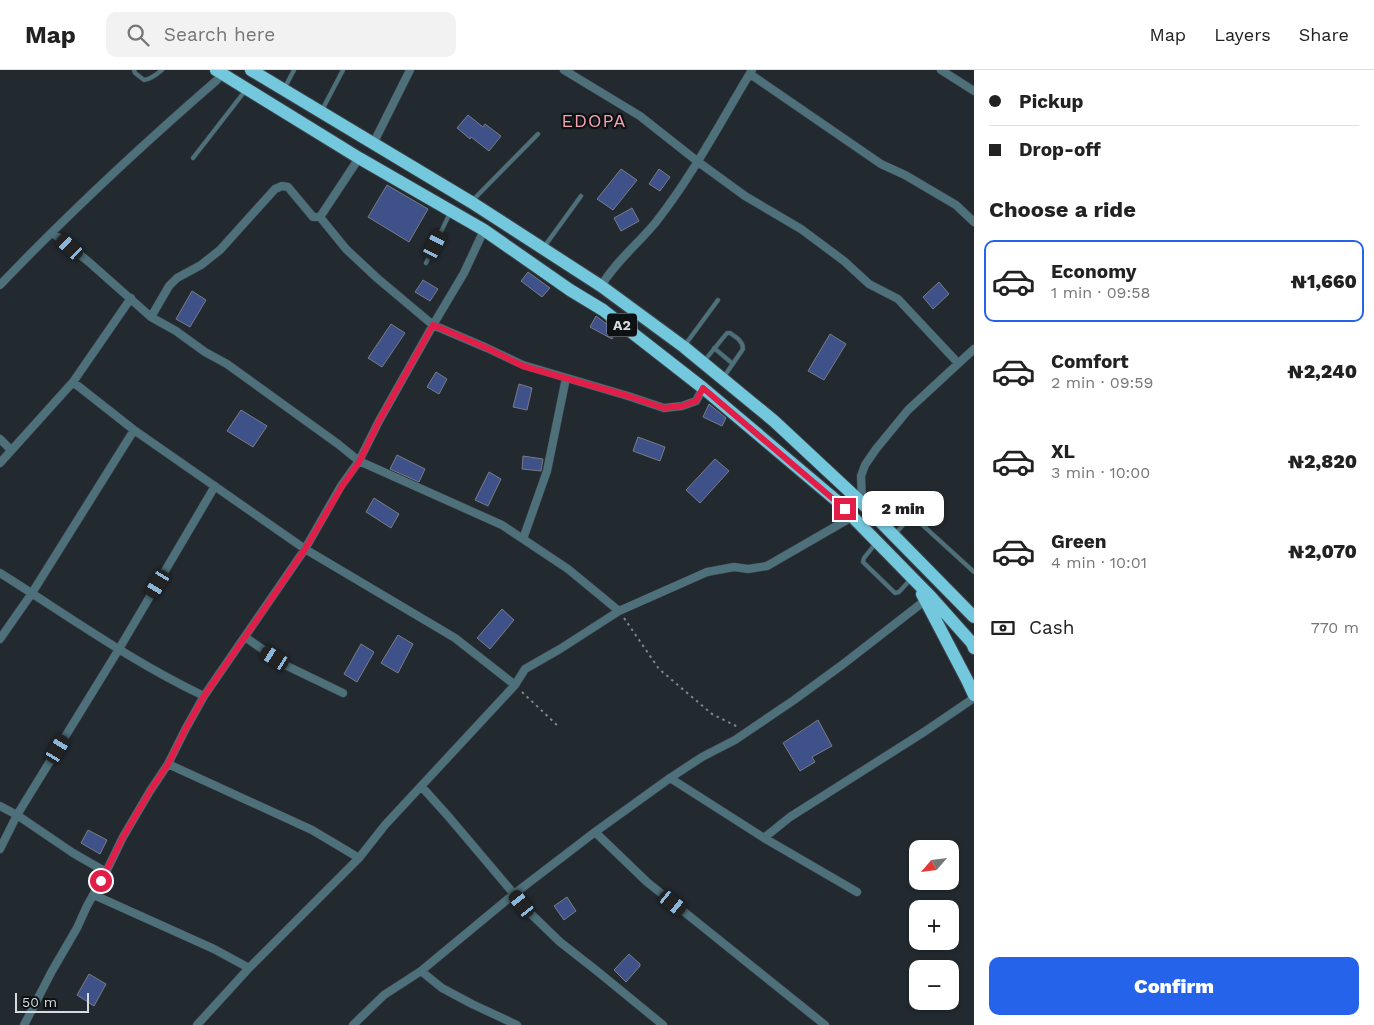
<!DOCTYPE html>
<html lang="en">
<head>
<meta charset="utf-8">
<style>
  body { margin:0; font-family:"Work Sans",sans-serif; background:#f2f2f2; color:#222; height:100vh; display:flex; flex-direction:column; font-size:19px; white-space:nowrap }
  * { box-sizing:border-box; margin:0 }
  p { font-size:16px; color:#767676 }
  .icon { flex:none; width:28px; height:28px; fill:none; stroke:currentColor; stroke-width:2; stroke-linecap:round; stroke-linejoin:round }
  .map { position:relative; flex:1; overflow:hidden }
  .side { display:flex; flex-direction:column; background:#fff; width:400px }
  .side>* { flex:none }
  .hud { display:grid; align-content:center; height:110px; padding:0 15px; background:#fff }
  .needle { width:32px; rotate:242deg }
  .fabs { position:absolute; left:909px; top:770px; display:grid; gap:10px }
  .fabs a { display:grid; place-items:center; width:50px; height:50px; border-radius:10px; background:#fff; box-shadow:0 1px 4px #0004; font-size:25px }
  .scale { position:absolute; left:15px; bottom:12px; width:74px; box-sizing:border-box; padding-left:5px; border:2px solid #d6dbdf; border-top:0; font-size:14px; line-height:18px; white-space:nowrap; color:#d6dbdf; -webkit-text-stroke:4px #0e1114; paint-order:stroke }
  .end { position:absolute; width:22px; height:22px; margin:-11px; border:6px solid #e11d48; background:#fff; box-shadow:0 0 0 2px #fff }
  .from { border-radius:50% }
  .bubble { position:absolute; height:35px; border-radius:10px; background:#fff; box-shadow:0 1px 4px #0004; font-size:16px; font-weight:800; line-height:35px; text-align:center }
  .car { position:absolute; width:15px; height:30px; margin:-15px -8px; border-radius:6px; box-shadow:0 0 4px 1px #0007; background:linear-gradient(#222 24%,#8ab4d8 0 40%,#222 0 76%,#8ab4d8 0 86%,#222 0) }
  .hud b { display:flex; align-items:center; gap:18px; height:48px; font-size:19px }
  .hud b+b { border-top:1px solid #e0e0e0 }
  .hud i { width:12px; height:12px; background:#222 }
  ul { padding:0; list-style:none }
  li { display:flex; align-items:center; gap:15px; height:82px; margin:0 10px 8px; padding:0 5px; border:2px solid transparent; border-radius:10px }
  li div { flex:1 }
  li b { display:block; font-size:19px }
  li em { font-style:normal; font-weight:800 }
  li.on { border-color:#2563eb }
  li>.icon { width:45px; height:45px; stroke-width:1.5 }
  h2 { padding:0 15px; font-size:22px; line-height:60px }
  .pay { display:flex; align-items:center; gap:12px; height:55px; padding:0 15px; font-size:19px }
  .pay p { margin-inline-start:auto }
  .primary-button { display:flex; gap:10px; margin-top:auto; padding:10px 15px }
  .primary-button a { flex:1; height:58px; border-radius:10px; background:#2563eb; color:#fff; font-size:20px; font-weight:800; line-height:58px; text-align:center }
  header { display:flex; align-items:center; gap:30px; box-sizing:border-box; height:70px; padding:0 25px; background:#fff; border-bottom:1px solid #e0e0e0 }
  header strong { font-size:24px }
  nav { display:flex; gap:28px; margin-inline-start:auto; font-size:18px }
  .search { width:350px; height:45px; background:#f2f2f2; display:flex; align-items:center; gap:12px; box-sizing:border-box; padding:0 18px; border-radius:10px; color:#767676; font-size:19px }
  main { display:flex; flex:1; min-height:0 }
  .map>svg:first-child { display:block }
</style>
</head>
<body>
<header>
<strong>Map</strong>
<div class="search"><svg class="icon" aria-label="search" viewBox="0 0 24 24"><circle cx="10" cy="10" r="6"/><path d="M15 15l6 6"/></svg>Search here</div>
<nav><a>Map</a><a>Layers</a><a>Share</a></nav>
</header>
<main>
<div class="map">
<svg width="974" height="955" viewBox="0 0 974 955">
  <rect width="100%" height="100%" fill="#22292f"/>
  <path fill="#3e5189" stroke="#797c86" d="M468 45 483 57 485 54 501 66 489 81 471 67 470 69 457 58Z
    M621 99 637 110 613 140 597 129Z
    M659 99 670 107 660 121 649 114Z
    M387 115 428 139 409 172 368 147Z
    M632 138 639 151 621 161 614 148Z
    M528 202 550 218 542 227 521 211Z
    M423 210 438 219 430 231 415 222Z
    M939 212 949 224 933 239 923 227Z
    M192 221 206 230 190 257 176 249Z
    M596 246 616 261 612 269 590 257Z
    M391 254 405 263 382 297 368 288Z
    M830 264 846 274 824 310 808 301Z
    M436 302 447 309 439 324 427 317Z
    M519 314 532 318 527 340 513 337Z
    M709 334 726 348 722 356 703 347Z
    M241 340 267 356 253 377 227 361Z
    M638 367 665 377 660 391 633 381Z
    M397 385 425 399 419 412 390 399Z
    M523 386 543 389 541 401 522 399Z
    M715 389 729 401 700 433 686 420Z
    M489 402 501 409 488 436 475 430Z
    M374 428 399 444 391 458 366 442Z
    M502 539 514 550 490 579 477 568Z
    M398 565 413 574 398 603 381 593Z
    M361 574 374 582 357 612 344 604Z
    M818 650 832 676 812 687 815 692 800 701 783 673Z
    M88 760 107 770 100 784 81 773Z
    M567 827 576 841 564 850 554 836Z
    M629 884 640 894V896L626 912 614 900Z
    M89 904 106 914 94 936 77 925Z"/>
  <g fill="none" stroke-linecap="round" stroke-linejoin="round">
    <defs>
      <path id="service" d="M134 0 135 3 144 10C151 9 156 5 162 0
        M285 17 294 0
        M322 40 343 0
        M193 88 245 21
        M473 130 538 64
        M544 177 581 126
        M426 193 450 143
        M685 275 718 230
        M714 278 733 294
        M705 290 727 263H730C736 267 743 271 743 279L723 308
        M895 464 905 453 917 450 974 502
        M876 473 864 488 863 492 895 523 899 522 910 510"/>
      <path id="minor" d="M564 0 640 46 697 91 745 126 801 159 844 191 869 214 898 229 958 293
        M941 0 974 21
        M750 4 881 94 905 105 956 135 974 152
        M373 74 410 0
        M320 147 346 179 377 208 433 255 487 278 523 295 628 326 664 338 682 336 696 331 703 318
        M52 163 61 169 90 193 151 247 176 261 205 282 227 294 338 374 359 391 502 455 568 499 619 541
        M0 215C69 143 142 75 217 10L222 3
        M601 216C616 191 638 174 656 152 693 105 721 51 752 0
        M151 247 169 216 177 208 201 195 220 180 275 119 282 116 288 117 313 147H320L359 88
        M73 312 131 228
        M0 369 11 380
        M0 393 73 312 134 360 305 479 455 568 515 615
        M862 432 861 406 865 395 876 379 908 340 974 279
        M523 469 547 401 566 308
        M0 503C67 545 132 592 204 626
        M245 567 285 595 343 623
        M0 569 32 523 134 360
        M168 694 312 760 359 788
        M670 708 764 768 857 822
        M421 716 448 746 530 843 560 872 597 901 663 955
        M0 736 17 745 73 783 106 802
        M595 762 647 812 825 955
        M764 768 790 747 924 662 974 628
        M0 779 17 745 119 579 215 416
        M94 825 214 879 249 898
        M421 901 442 918 472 934 517 955
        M24 955 52 901 77 858 87 836 106 802 123 767 150 721 168 694 185 660 204 626 305 479 341 416 359 391 379 351 433 255 464 203 484 160
        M197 955 249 898 359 788 385 755 515 615 525 599 560 579 619 541 707 502 734 497 748 499 767 496 852 447
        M353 955 384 925 421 901 514 824 595 762 670 708 702 687 735 670 794 630 842 595 927 529"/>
      <path id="trunk" d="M216 0 359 88 484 160 570 220 603 240 703 318 837 431 931 527 972 573 974 578
        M251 0 471 132 601 216 684 277 774 351 863 434 974 547
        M922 524 967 610 974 625"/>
    </defs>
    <use href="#service" stroke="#3f454b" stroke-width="5"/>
    <use href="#minor" stroke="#3f454b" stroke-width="9"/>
    <use href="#trunk" stroke="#3f454b" stroke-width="14"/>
    <path stroke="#80868b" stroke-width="2" stroke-dasharray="2.5 4" stroke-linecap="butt" d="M624 548 659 599 712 644 738 657
      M522 622 558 656"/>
    <use href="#service" stroke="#4d707a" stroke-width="4"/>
    <use href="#minor" stroke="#4d707a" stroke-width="8"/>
    <use href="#trunk" stroke="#73c8de" stroke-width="12"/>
  </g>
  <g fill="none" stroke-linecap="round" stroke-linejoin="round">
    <path stroke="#e11d48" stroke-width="6" d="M101 811 123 767 150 721 168 694 185 660 204 626 267 535 305 479 342 416 359 392 379 351 433 255 487 278 523 296 628 326 664 338 682 336 696 331 703 318 845 439"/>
  </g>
  <g text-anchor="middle" stroke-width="4.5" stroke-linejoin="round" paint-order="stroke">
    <rect fill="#0e1114" stroke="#9a9ea2" stroke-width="1" x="607" y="243.5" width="30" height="23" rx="4"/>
    <g font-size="14" font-weight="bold" fill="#d6dbdf">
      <text x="622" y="260">A2</text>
    </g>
    <g font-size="18" letter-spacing="1" fill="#f7a3b1" stroke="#0e1114">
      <text x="594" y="57">EDOPA</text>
    </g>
  </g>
</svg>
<div class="fabs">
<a><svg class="needle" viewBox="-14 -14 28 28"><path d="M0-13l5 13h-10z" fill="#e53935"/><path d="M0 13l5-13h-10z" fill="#767676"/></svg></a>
<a>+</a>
<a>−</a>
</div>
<div class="scale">50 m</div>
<i class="end from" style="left:101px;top:811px"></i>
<i class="end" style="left:845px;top:439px"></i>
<div class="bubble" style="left:862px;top:421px;width:82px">2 min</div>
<i class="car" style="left:435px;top:175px;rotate:26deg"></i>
<i class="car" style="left:70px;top:177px;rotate:313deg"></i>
<i class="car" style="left:158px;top:514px;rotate:211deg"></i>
<i class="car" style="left:275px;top:588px;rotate:303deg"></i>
<i class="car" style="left:58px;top:679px;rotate:31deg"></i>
<i class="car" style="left:673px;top:833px;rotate:129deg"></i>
<i class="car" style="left:522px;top:834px;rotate:322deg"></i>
</div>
<section class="side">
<div class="hud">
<b><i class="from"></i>Pickup</b>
<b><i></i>Drop-off</b>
</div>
<h2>Choose a ride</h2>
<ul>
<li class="on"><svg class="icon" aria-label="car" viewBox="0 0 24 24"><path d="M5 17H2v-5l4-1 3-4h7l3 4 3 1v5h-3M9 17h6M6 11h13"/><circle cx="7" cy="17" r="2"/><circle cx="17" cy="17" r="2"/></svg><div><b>Economy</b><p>1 min · 09:58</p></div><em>₦1,660</em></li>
<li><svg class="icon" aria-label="car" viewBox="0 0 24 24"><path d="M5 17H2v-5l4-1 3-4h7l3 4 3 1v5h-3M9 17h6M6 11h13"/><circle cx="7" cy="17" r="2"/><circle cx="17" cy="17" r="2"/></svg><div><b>Comfort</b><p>2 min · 09:59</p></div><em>₦2,240</em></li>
<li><svg class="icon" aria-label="car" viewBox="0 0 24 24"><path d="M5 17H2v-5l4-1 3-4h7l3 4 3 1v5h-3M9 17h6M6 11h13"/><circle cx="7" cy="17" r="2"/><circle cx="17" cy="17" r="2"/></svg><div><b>XL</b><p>3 min · 10:00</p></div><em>₦2,820</em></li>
<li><svg class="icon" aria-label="car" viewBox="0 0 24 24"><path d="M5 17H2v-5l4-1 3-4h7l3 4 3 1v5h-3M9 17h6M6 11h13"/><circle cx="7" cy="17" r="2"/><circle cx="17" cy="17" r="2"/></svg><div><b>Green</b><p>4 min · 10:01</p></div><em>₦2,070</em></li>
</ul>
<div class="pay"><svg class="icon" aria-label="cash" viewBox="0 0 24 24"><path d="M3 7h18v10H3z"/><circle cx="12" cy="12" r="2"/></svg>Cash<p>770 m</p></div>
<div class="primary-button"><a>Confirm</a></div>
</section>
</main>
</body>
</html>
